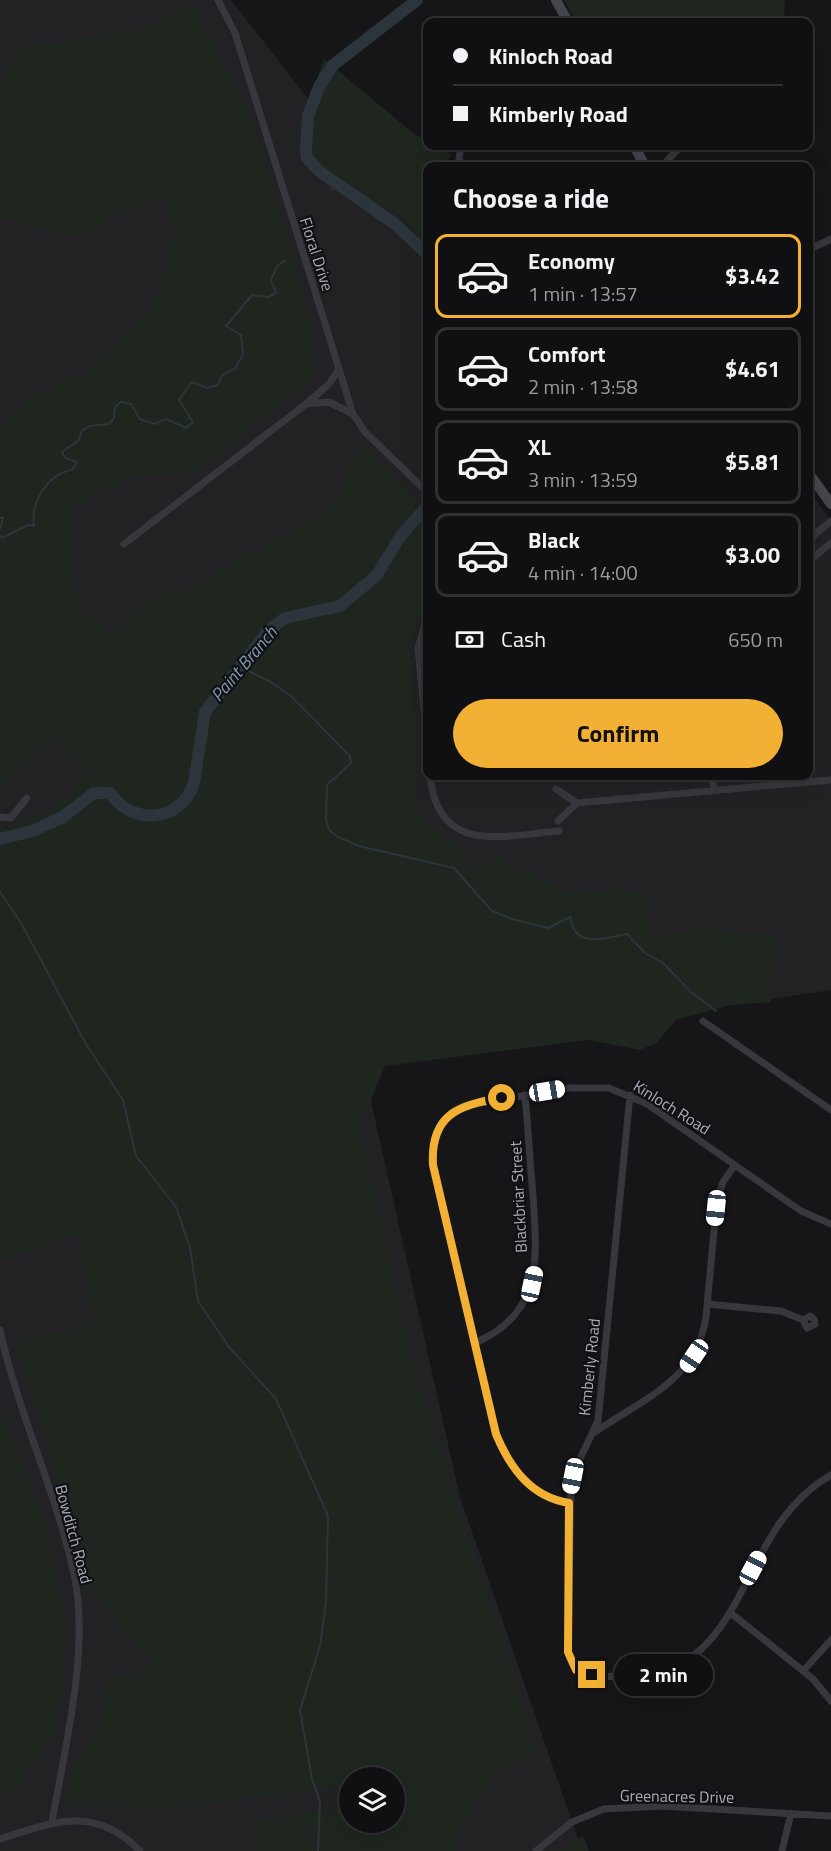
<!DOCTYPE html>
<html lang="en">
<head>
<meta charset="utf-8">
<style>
  body { margin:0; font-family:"Titillium Web",sans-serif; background:#19191b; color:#f1f3f6; height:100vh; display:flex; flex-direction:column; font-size:22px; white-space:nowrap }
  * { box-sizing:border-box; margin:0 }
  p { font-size:20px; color:#9c9d9f }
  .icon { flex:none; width:33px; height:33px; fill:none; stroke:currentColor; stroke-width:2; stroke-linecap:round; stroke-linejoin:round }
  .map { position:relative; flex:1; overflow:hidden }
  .panel { position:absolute; left:423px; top:162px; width:390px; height:618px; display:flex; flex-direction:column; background:#101012; border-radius:12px; box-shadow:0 6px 24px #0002,0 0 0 2px #303032 }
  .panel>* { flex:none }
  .hud { position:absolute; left:423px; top:18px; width:390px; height:132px; border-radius:12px; box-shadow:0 6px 24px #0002,0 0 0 2px #303032; display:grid; align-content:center; height:132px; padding:0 30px; background:#101012 }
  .fabs { position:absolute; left:339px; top:1767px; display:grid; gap:12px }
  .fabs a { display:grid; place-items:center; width:66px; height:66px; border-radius:50%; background:#101012; box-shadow:0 6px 24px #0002,0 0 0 2px #303032; font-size:30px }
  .end { position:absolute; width:27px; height:27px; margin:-14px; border:8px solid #f2b134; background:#111; box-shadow:0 0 0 3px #111 }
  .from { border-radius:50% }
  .bubble { position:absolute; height:42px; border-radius:21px; background:#101012; box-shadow:0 6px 24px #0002,0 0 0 2px #303032; font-size:20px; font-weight:700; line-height:42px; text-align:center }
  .car { position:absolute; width:18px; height:36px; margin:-18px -9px; border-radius:8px; box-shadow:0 0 4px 2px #0007; background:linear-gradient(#fff 24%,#345 0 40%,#fff 0 76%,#345 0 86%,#fff 0) }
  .hud b { display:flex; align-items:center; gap:21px; height:57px; font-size:22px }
  .hud b+b { border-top:2px solid #303032 }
  .hud i { width:15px; height:15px; background:#f1f3f6 }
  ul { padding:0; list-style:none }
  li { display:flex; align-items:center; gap:18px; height:84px; margin:0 12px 9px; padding:0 18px; border:3px solid #303032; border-radius:12px }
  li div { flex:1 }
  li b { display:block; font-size:22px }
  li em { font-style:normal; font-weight:700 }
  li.selected { border-color:#f2b134 }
  li>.icon { width:54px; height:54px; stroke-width:1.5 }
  h2 { padding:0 30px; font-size:27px; line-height:72px }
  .pay { display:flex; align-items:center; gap:15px; height:66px; padding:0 30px; font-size:22px }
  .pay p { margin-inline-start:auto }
  .primary-button { display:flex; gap:12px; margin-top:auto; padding:12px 30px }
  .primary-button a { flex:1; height:69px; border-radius:36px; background:#f2b134; color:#111; font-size:24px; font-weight:700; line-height:69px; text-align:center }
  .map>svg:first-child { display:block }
</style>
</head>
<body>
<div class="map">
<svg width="831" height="1851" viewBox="0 0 831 1851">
  <rect width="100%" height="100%" fill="#161618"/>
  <path fill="#222225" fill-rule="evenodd" d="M0 0H231L310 101 304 116 344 195 396 211 427 251 428 776H808L809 491 831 521V990L362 1061 460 1497 582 1851H0ZM350 1778H394V1822H350Z"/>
  <path fill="#1e261f" d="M564 0H785L784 22H576Z
    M192 2 255 126 310 317 315 375 194 473 132 476 73 506 72 572 79 610 114 637 153 598 193 588 215 573 325 513 345 488 349 462 364 446 427 511V602L417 617 410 645 418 812 463 853V865L478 868 498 859 572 894 619 888 645 893V915L655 937 683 933 701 926 734 934H774L770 1002 731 1005 676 1020 656 1043 640 1050 588 1040 385 1066 360 1126 413 1367 537 1752 497 1773 464 1817 454 1851H254L253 1822 349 1807 350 1822H394V1778H350L349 1785 179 1807 67 1804 71 1774 82 1750 96 1738 103 1712 108 1679 121 1677 135 1679 150 1659 117 1624 105 1602 84 1591 57 1477 16 1339 73 1331 94 1319 77 1234 2 1261 0 1252V829L51 811 89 774 49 736 0 787V429L27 399 95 368 159 298 174 223 162 197 103 222 83 238 0 217V84L21 48 146 29Z
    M324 59 413 133 427 141 428 146H436L452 155 443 166H428L427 251 396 211 344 195 315 171 304 115Z
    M0 1406 45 1523 67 1628 56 1730 16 1788 0 1795Z
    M583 1836 589 1851H558Z"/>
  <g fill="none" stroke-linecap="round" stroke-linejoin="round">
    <path stroke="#2c353c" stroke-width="2" d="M332 189 335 182
      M0 518H3L0 529
      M0 536 2 538 28 525 34 526C30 502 48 474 72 470L77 462 65 458 62 452 79 440 82 430 90 426 109 424 114 418 115 407 121 402 131 404 140 419 155 424 166 419 186 428 193 422 179 400 192 382 207 388 218 385 222 375 235 369 243 354 241 335 226 326 252 295 268 297 276 293 271 280 277 266 286 260
      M240 667 269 681 290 695 350 756 351 763 327 785 326 820 329 830 338 837 359 846 454 868 492 911 512 919 548 928 570 917C575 950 604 938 627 934L645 953 663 963 691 992 716 1011
      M0 892 21 923 86 1044 123 1100 136 1156 176 1207 190 1248 198 1301 229 1347 276 1399 328 1516 326 1603 320 1646 300 1710 312 1779 320 1801 318 1851"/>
    <path stroke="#2c353c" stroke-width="12" d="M417 0 332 66 319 87 308 116 306 150 307 158 319 171 395 224 428 255
      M0 839 32 831 63 817 94 793H110C133 826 180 823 194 783L205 712 269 630 285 618 340 606 377 575 400 537 428 505"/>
    <path stroke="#37383d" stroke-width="7" d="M218 0 235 33 353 414 365 432 428 493
      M461 146 459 158 463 166
      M662 166 681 146
      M808 250 831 239
      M306 404 329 384 339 369
      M808 540 831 521
      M124 544 306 404 329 402 353 414
      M808 562 831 543
      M428 614 418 648 428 749
      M430 776C438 855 501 836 559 831
      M712 776 714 790
      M556 789 577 803
      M0 817 11 818 27 798
      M558 821 577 803 831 780
      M703 1021 831 1110
      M630 1095 598 1421 577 1465 571 1488 568 1652C572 1673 584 1674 604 1676 756 1690 727 1534 831 1475
      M707 1304 781 1311 803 1320 810 1316 814 1319 815 1324 807 1328 803 1320
      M0 1330C18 1413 56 1491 74 1574 90 1649 65 1747 52 1822
      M475 1343C544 1313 537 1259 533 1195 530 1162 528 1128 525 1095
      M595 1432C643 1399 696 1381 706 1317L717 1199 723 1182 735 1165
      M569 1503C531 1497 511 1468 496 1435L433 1165V1150L439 1128 452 1112 463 1106 568 1088H609L647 1104 801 1211 831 1224
      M732 1614 813 1679 831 1701
      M803 1671 831 1640
      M0 1839C53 1822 95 1804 140 1851
      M536 1851 572 1822 604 1809 662 1806 831 1816
      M782 1851 791 1813"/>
    <path stroke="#45474d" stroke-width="10" d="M556 0 568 22
      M634 146 645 166
      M808 472 831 504"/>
  </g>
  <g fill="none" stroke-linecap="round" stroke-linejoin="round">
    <path stroke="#f2b134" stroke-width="8" d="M502 1098C459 1104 430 1115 433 1165L496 1434C510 1468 531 1497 569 1503L568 1652 576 1670 592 1675"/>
  </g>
  <g text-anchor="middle" stroke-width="4.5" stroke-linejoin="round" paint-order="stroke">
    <g font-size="16" fill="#a8adb8" stroke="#111113">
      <text transform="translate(317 254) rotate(72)" y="6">Floral Drive</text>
      <text transform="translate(672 1107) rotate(32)" y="6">Kinloch Road</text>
      <text transform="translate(518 1197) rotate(-93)" y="6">Blackbriar Street</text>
      <text transform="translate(589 1367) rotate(-84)" y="6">Kimberly Road</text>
      <text transform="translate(74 1534) rotate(75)" y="6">Bowditch Road</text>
      <text transform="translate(677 1796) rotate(1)" y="6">Greenacres Drive</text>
    </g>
    <g font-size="18" font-style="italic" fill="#7f9bb3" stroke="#111113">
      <text transform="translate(244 664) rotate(-50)" y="6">Paint Branch</text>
    </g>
  </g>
</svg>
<div class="fabs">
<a><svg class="icon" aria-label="layers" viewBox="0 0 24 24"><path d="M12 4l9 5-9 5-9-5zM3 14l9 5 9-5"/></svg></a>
</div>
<i class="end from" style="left:502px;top:1098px"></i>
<i class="end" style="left:592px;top:1675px"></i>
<div class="bubble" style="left:614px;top:1654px;width:99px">2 min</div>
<i class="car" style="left:547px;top:1091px;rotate:80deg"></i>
<i class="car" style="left:716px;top:1208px;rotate:186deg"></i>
<i class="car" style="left:532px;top:1284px;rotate:12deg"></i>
<i class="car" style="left:694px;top:1356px;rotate:214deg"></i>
<i class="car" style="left:573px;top:1476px;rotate:191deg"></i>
<i class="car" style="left:753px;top:1568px;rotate:28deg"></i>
<div class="hud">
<b><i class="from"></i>Kinloch Road</b>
<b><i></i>Kimberly Road</b>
</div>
<section class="panel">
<h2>Choose a ride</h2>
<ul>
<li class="selected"><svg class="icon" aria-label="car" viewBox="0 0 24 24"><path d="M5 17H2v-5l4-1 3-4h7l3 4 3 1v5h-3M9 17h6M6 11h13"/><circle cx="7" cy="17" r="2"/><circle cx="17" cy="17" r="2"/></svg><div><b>Economy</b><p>1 min · 13:57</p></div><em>$3.42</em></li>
<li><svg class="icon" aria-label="car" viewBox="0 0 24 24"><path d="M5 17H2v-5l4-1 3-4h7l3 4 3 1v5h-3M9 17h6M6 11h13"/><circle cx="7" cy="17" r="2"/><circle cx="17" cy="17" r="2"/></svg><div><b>Comfort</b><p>2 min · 13:58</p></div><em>$4.61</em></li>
<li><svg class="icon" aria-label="car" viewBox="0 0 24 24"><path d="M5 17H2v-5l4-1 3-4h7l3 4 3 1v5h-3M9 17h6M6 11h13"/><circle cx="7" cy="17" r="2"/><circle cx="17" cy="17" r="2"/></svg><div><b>XL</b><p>3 min · 13:59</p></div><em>$5.81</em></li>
<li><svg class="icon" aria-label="car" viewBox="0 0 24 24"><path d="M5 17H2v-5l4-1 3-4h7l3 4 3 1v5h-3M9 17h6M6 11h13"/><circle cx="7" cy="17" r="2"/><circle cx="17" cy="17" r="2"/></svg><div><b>Black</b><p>4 min · 14:00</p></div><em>$3.00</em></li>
</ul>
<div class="pay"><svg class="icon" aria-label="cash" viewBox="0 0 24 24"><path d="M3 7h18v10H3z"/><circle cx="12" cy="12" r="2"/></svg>Cash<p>650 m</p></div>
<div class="primary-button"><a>Confirm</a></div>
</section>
</div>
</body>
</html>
